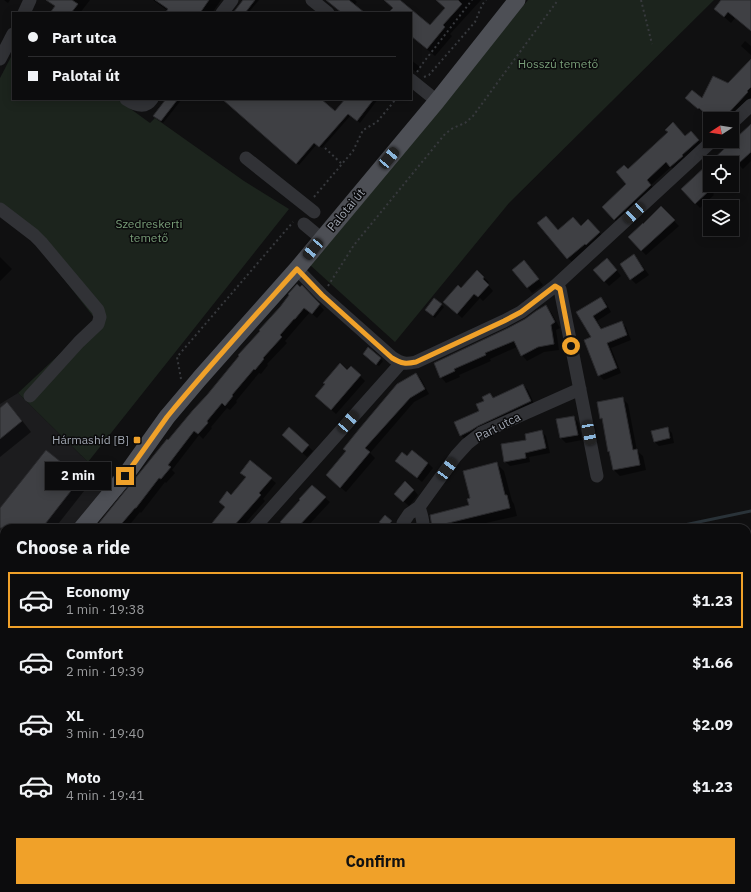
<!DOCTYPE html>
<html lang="en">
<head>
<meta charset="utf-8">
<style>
  body { margin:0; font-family:"IBM Plex Sans",sans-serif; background:#151516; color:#f1f3f6; height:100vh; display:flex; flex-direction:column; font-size:15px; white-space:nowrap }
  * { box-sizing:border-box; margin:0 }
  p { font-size:13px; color:#9a9b9d }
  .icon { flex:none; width:22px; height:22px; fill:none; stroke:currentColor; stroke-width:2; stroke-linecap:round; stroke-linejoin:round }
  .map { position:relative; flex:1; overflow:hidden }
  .sheet { position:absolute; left:0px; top:524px; width:751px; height:368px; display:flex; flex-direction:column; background:#0c0c0d; border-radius:12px 12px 0 0; box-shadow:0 2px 10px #0003,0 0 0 1px #2c2c2e }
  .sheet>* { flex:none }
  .top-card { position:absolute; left:12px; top:12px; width:400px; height:88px; border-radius:0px; box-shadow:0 2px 10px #0003,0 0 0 1px #2c2c2e; display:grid; align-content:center; height:88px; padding:0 16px; background:#0c0c0d }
  .needle { width:26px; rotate:258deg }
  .controls { position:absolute; left:703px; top:112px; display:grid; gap:8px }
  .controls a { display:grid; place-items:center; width:36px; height:36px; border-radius:0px; background:#0c0c0d; box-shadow:0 2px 10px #0003,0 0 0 1px #2c2c2e; font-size:20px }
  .end { position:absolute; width:18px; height:18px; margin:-9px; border:5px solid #f0a129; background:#111; box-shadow:0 0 0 2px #111 }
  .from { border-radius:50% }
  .bubble { position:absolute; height:28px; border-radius:0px; background:#0c0c0d; box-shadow:0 2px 10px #0003,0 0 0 1px #2c2c2e; font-size:13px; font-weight:700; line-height:28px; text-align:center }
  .car { position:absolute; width:12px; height:24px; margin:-12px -6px; border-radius:5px; box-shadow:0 0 3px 1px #0007; background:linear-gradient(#222 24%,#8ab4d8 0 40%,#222 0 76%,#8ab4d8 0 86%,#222 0) }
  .top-card b { display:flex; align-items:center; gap:14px; height:38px; font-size:15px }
  .top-card b+b { border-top:1px solid #2c2c2e }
  .top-card i { width:10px; height:10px; background:#f1f3f6 }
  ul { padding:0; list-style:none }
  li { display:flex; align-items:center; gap:12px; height:56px; margin:0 8px 6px; padding:0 8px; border:2px solid transparent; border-radius:0px }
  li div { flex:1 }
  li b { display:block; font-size:15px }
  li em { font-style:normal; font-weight:700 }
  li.selected { border-color:#f0a129 }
  li>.icon { width:36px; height:36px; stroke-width:1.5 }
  h2 { padding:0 16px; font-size:18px; line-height:48px }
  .cta { display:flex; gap:8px; margin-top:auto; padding:8px 16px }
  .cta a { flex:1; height:46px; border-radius:0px; background:#f0a129; color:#111; font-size:16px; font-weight:700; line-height:46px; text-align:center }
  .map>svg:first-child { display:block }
</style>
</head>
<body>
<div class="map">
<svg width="751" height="892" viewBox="0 0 751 892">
  <rect width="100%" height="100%" fill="#101011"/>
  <path fill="#1c1c1e" d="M18 393 88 462 125 483 88 528H4V621L0 623V404Z"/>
  <path fill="#1c241d" d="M528 0H714L509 203 395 342 310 265Z
    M13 53V99H117L150 123 155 118 244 181 289 209 88 462 18 393 96 320 34 241 0 214V78Z"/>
  <path fill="#0007" d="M4 0H10L8 3Z
    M48 0H90L80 13H52L56 7Z
    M153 0H221L212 13H166L168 11Z
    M244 0H259L248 13H234Z
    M326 0H355L357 2 354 5 364 13H342Z
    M384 0H399L430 27 446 8 437 0H481L450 34 452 36 435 56 411 36V13H390L394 8Z
    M722 0H751V31L735 18 731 23 715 9Z
    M745 41 751 46V55L741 46Z
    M411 60 420 67 416 72 411 68Z
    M751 60V98L732 119H712L705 112 704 113 691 102 703 100 728 84Z
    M167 99H182L163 123 157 118Z
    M223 99H320L335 112 346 99H378L360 123 351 115 322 148 317 144 299 165Z
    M751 125V161L743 169 740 166 732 175V163H710V185H721L713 194 714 195 700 208 682 189 715 157V158Z
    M669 132 685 137 691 132 703 145 675 171 671 167 651 185 655 190 619 224 603 207 628 184V170Z
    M661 208 679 226 646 255 641 250Z
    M581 227H594L605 239 574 264 568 258 559 231Z
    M634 256 638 260 649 275 636 284 631 279Z
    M0 257 12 269 0 281Z
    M612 264 621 276 609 286 594 270Z
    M529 267 543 285 532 293 514 270Z
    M477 272 489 282 487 284 493 291 483 301 480 298 462 318 450 307Z
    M302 287 324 310 317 318 310 312 285 341 287 343 267 364 268 365 261 374 259 373 236 401 237 402 230 410 227 408 211 427 212 428 203 439 199 435 172 470 175 473 166 483 165 482 141 513 140 512 127 528H96L168 441Z
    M601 298 606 303 611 312 597 321 603 330 621 322 626 327 631 340 611 348 621 373 604 380 599 375 593 337 577 313Z
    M434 299 444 307 435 318 428 312Z
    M546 307 551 312 560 328 556 330 559 350 544 352 527 361 522 355 517 347 490 359 491 361 459 375 460 377 446 383 441 377Z
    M369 348 383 361 379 366 366 356Z
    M347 371 360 376 365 381 336 414 316 396Z
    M416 374 421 379 429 394 414 402 370 453 375 458 346 492 332 480Z
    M523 385 528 390 535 406 466 440 461 435 481 412 485 401 490 395 494 399Z
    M622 398 628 404 637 451 643 456 646 470 620 476 614 470 610 452 609 451 603 420 601 418Z
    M7 404 17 414 31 432 0 457V409Z
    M574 417 578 422 582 440 566 443 561 438 557 420Z
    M667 428 672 433 674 443 659 446 654 441Z
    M541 431 546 436 550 453 529 457 530 462 510 466 505 461 527 441Z
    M288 440 308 446 313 451 307 457Z
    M46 451 80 479 88 486 55 528H4V531L0 528V509Z
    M407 457 428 463 433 468 422 482 402 466Z
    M497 464 504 471 512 501 514 504 517 516 464 528H435L433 526 470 506 471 499Z
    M271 479 276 483 263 499 265 501 241 528H209L226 507 231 496Z
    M414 490 418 495 409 506 400 498Z
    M325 498 330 502 306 528H288Z
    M385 516 393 524 390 528H387L380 522Z"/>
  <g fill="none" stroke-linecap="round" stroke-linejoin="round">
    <path stroke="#2a3339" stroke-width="3" d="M670 528 751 511
      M0 670H4"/>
  </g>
  <path fill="#3f4044" stroke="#2a2a2d" d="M46 0H72L78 4 71 13H50L55 6Z
    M155 0H209L200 13H165L168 9Z
    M243 0H255L245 13H233Z
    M326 0H349L365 13H342Z
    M384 0H400L430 25 445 8 436 0H458L462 4 443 25 445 27 427 49 411 36V13H388L393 8Z
    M721 0H751V31L728 12 724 17 714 9Z
    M751 59V87L747 91 748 92 723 119H711L699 108 698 109 685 98 692 90 702 98 713 76 728 83Z
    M166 99H178L161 121 153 116Z
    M222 99H321L335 111 345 99H374L357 121 348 114 319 147 314 143 296 164Z
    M673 122 685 136 691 131 699 140 682 155 683 156 670 167 666 162 647 180 651 185 614 220 602 207 626 184 616 172 624 165 628 169 668 132 665 130Z
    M751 124V152L739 163H710V190L695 204 681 189Z
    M661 206 675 220 641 251 628 237 643 223V224Z
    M546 216 558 230 573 217 581 226 588 219 600 232 586 245 585 244 567 259 537 223Z
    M634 254 644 270 630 280 620 264Z
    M607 258 617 270 604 282 593 270Z
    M524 260 539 279 527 288 512 270Z
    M477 270 484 277 483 279 489 285 478 297 474 294 457 314 443 302 458 285 461 288Z
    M297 284 300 287 302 285 320 304 312 314 304 308 295 319H294L280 335 282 337 263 358 264 359 255 370 254 369 232 395 233 396 225 406 222 403 207 421 208 423 198 434 194 431 168 465 171 467 161 479 159 478 136 508H135L118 528H95L167 439 168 440 193 410 207 395 239 356 238 355 260 331 259 330 280 307 289 295 288 294Z
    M601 297 607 307 593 316 601 329 622 321 627 335 607 343 617 368 598 376 584 340 591 337 576 312Z
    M434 298 442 304 433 316 425 310Z
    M546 305 555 322 551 325 554 344 538 347 521 356 514 341 485 353 486 355 454 369 455 371 440 378 434 363 508 328 525 319 536 311Z
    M368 347 381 358 376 365 363 354Z
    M340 363 347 370 351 366 361 375 331 410 315 396 325 384 323 383Z
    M416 373 425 389 410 398 365 448 370 452 340 488 326 475 346 451 343 449 360 428 397 384Z
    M523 384 531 401 478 426 470 431 460 436 454 422 479 411 476 404 484 401 482 397 490 393 493 398Z
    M623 397 633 450 637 449 640 465 613 470 609 451 608 452 602 418 600 419 597 402Z
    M7 402 22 421 0 439V408Z
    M574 416 578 435 560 438 556 419Z
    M289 427 309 445 302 453 282 435Z
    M668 427 670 438 654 442 651 431Z
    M542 430 546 448 525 453 526 458 504 462 501 444 526 440 525 434Z
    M46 450 81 478 42 528H0V508Z
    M412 450 428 463 417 478 395 461 402 452 407 456Z
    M250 460 272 478 259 493 261 495 232 528H208L225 507 219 502 227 491 231 495 246 477 240 473Z
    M497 462 505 495H507L510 508 432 527 430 515 469 505 467 499 470 498 463 471Z
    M405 481 414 490 403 502 394 494Z
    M312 485 326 497 297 528H287L280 522 300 500 299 499Z
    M385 515 392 521 386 528 379 522Z"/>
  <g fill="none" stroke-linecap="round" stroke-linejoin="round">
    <path stroke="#37393d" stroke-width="2" stroke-dasharray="2 3" stroke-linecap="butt" d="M641 0 652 44
      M417 72 423 63 472 0
      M424 77 429 75 475 22 482 5 486 0
      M325 148 342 164
      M314 197 353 151 363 130 377 122 396 99
      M328 286 354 245 445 134 453 128 465 123 473 116 558 0
      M181 379 177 357 293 222
      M747 549H751
      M0 609 4 604
      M4 711 2 714 4 723
      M0 720 4 703
      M0 806 4 826
      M747 887H751
      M687 888H738"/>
    <path stroke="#313236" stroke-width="13" d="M312 0 328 13
      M24 13 30 0
      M222 13 232 0
      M0 59 13 34
      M411 80 437 101
      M126 99C135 105 145 109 152 99
      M732 123 751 105
      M246 158 314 212
      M0 209 34 235 41 242 98 310 100 317 98 324 79 342 30 396
      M304 224 322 239
      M297 269 322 295 393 358C402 364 406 364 416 362L504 321 521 312 555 286 712 141
      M555 286 560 289 597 476
      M419 507C421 514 424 521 423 528
      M254 528 401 363
      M403 528V523L409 514 419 507 456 456 467 444 481 433 580 389"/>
    <path stroke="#4d4f55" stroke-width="17" d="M82 528 125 476 167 417 200 378 297 269 437 101 517 0
      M0 628 4 623"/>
  </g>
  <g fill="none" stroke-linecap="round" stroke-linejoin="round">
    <path stroke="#f0a129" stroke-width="5" d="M125 476 167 417C209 366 253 318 297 269L322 295 392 358C402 364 406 364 416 362L504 321 521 312 555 286 560 289 571 346"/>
  </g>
  <rect fill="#f0a129" stroke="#0b0b0c" stroke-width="1.5" x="133" y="436" width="8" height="8" rx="2"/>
  <g text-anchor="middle" stroke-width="3" stroke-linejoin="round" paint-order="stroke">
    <g font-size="12" fill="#789d78" stroke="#0b0b0c">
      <text x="558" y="68">Hosszú temető</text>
      <text x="149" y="228">Szedreskerti<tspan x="149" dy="14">temető</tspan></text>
    </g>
    <g font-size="12" fill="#a1a7b2" stroke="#0b0b0c">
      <text transform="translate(346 210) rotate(-50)" y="4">Palotai út</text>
      <text transform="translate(498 427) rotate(-27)" y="4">Part utca</text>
    </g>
    <g font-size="12" fill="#a1a7b2" stroke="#0b0b0c" text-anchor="end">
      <text x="129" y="444">Hármashíd [B]</text>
    </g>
  </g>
</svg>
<div class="controls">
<a><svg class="needle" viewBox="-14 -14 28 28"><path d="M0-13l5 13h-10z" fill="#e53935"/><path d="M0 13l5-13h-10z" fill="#9a9b9d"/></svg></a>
<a><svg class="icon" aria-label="locate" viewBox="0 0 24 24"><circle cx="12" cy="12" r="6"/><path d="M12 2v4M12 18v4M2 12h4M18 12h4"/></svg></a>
<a><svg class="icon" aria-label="layers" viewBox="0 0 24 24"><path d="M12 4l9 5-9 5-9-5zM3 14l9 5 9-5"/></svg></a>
</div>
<i class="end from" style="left:571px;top:346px"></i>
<i class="end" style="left:125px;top:476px"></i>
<div class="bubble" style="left:45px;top:462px;width:66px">2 min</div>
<i class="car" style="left:389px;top:158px;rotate:40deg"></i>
<i class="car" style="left:634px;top:213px;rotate:227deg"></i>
<i class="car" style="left:313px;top:249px;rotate:220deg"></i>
<i class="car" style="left:348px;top:422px;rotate:41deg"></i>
<i class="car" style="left:589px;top:433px;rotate:169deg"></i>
<i class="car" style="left:447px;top:469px;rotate:36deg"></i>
<div class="top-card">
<b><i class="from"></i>Part utca</b>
<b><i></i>Palotai út</b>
</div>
<section class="sheet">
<h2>Choose a ride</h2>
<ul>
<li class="selected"><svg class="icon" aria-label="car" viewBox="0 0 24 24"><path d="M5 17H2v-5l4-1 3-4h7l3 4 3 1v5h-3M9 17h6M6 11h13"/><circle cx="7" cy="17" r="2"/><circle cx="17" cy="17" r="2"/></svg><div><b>Economy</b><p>1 min · 19:38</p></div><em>$1.23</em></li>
<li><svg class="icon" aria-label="car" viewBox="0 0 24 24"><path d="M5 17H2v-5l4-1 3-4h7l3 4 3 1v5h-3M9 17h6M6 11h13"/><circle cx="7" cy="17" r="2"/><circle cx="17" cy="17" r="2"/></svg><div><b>Comfort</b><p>2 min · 19:39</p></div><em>$1.66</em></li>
<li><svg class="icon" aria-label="car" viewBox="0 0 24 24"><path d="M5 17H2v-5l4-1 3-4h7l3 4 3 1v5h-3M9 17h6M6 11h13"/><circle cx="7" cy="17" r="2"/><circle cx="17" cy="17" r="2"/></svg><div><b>XL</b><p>3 min · 19:40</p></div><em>$2.09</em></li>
<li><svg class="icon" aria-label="car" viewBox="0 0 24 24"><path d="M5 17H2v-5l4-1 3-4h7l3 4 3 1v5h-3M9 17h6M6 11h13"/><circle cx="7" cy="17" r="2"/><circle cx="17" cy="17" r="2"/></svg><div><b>Moto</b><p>4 min · 19:41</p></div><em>$1.23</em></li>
</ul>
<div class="cta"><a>Confirm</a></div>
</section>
</div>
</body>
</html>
